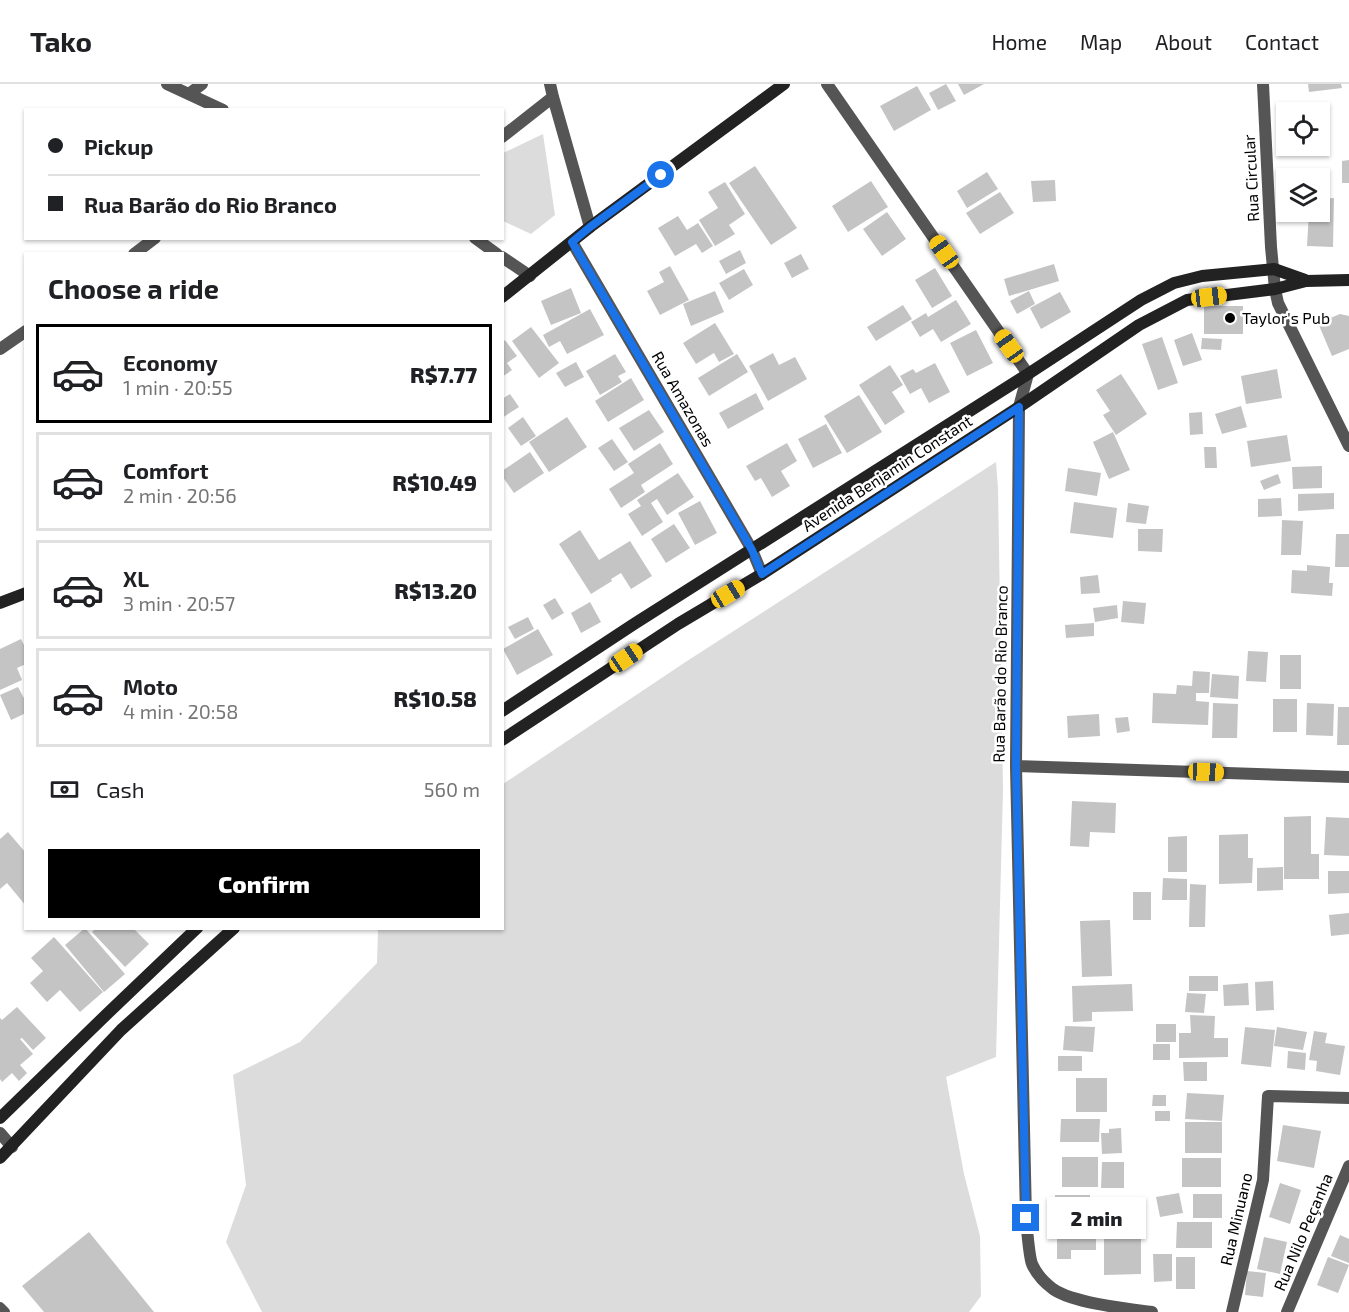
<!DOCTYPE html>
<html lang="en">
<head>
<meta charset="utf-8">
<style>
  body { margin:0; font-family:"Exo 2",sans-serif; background:#f2f2f2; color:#202124; height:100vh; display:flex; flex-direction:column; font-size:22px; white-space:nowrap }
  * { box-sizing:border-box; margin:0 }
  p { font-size:20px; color:#757577 }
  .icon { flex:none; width:33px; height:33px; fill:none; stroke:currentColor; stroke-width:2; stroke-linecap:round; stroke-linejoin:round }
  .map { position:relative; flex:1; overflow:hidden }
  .side { position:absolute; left:24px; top:168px; width:480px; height:678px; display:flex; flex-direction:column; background:#fff; border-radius:0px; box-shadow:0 2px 4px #0004 }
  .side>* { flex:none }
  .top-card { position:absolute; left:24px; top:24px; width:480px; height:132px; border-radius:0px; box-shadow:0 2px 4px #0004; display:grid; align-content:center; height:132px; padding:0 24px; background:#fff }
  .fabs { position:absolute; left:1276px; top:18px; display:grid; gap:12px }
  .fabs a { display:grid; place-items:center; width:54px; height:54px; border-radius:0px; background:#fff; box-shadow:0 2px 4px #0004; font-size:30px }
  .end { position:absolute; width:27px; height:27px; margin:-14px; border:8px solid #1a73e8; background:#fff; box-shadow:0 0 0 3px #fff }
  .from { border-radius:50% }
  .bubble { position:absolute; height:42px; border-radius:0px; background:#fff; box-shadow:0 2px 4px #0004; font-size:20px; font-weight:800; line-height:42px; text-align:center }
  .car { position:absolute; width:18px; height:36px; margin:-18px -9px; border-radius:8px; box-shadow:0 0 4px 2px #0007; background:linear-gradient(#f5c518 24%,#345 0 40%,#f5c518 0 76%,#345 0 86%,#f5c518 0) }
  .top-card b { display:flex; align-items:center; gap:21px; height:57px; font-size:22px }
  .top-card b+b { border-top:2px solid #e0e0e0 }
  .top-card i { width:15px; height:15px; background:#202124 }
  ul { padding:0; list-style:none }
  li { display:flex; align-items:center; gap:18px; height:99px; margin:0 12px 9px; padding:0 12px; border:3px solid #e0e0e0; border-radius:0px }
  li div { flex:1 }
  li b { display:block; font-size:22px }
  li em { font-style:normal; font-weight:800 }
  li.selected { border-color:#000 }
  li>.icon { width:54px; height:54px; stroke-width:1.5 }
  h2 { padding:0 24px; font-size:27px; line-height:72px }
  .pay { display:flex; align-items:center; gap:15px; height:66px; padding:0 24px; font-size:22px }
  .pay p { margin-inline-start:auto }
  .primary-button { display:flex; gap:12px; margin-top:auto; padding:12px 24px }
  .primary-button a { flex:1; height:69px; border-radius:0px; background:#000; color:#fff; font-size:24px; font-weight:800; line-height:69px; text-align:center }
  header { display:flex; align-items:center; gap:36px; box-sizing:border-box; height:84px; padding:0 30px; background:#fff; border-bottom:2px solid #e0e0e0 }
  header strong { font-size:28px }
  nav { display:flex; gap:33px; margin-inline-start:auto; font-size:21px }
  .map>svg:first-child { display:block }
</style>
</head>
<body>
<header>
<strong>Tako</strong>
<nav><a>Home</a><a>Map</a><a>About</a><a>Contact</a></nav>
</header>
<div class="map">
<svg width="1349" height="1228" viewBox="0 0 1349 1228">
  <rect width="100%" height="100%" fill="#fff"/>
  <path fill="#dcdcdc" d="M543 50 555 131 531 150 503 137V69Z
    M996 378 998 404 1003 706 996 973 946 993 964 1090 980 1152 981 1212 969 1228H262L226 1158 246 1101 233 991 300 958 377 879 378 845 502 844 503 700 687 577Z"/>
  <path fill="#c4c4c4" d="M946 0 956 17 938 26 929 9Z
    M958 0H984L964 11Z
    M1308 0H1341L1342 4 1309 8Z
    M917 2 931 26 894 47 880 22Z
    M1349 76V99H1342V77Z
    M755 82 797 144 771 161 729 99Z
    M987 88 998 105 967 124 957 107Z
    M1055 96 1056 117 1033 118 1031 97Z
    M871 97 888 123 848 148 832 122Z
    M725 98 745 130 729 141 735 150 715 162 699 136 718 124 708 108Z
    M1000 108 1014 129 980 150 966 129Z
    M1334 114 1333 163 1307 162 1309 128H1320V115Z
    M887 128 906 155 882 172 863 145Z
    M678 132 687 146 698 139 713 162 702 169 696 160 675 172 658 144Z
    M740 166 746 179 726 190 719 177Z
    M801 170 809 185 792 194 784 179Z
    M1054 180 1059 197 1009 212 1004 195Z
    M670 182 689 216 660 231 647 207 664 198 659 188Z
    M935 184 952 212 932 224 915 196Z
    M744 185 753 201 729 216 719 199Z
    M571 204 581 229 551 241 541 217Z
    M715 207 724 228 691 242 683 220Z
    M1029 207 1035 220 1017 230 1010 217Z
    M1060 208 1071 228 1041 245 1030 224Z
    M956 216 971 240 941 258 933 245 920 253 911 238 926 229 928 233Z
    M903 221 912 235 876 257 867 243Z
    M1204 222H1243V250H1204Z
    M590 225 604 251 567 270 560 257 549 263 543 251Z
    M1340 230 1349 232V265L1332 272 1318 239Z
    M715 239 734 270 719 278 714 269 696 280 683 259Z
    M531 243 559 279 539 294 512 257Z
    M976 246 993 279 967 292 950 259Z
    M1192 249 1202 276 1183 282 1174 256Z
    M1162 253 1178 299 1158 306 1142 260Z
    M1202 254 1222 255 1221 266 1201 265Z
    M505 256 517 272 507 279 512 286 502 293V259Z
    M773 269 779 281 795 273 807 295 768 317 749 282Z
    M615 270 626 288 618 292 622 298 600 311 586 287Z
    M737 270 748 288 709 312 698 294Z
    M576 278 584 293 565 303 556 289Z
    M935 279 950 308 929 319 921 304 910 310 900 292 913 285 916 289Z
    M890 281 903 301 892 308 905 328 885 341 859 301Z
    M1277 285 1282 314 1246 320 1241 292Z
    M1121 290 1147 330 1116 351 1103 331 1110 327 1096 306Z
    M631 294 644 316 608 338 595 317Z
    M756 309 764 325 728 345 719 329Z
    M510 310 519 323 502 334V315Z
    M859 311 882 348 847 369 824 332Z
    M1241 322 1247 343 1222 350 1215 330Z
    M649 326 664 348 634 367 619 344Z
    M1202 328 1203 350 1190 351 1189 329Z
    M523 333 536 352 521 362 508 344Z
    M567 333 587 363 549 388 529 358Z
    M826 340 842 369 813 384 798 355Z
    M1113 348 1130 386 1109 395 1093 358Z
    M1287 351 1291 377 1251 383 1247 357Z
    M612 355 628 378 614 387 598 364Z
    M660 359 673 380 641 401 645 408 621 424 609 405 634 389 628 380Z
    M787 359 797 377 781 387 790 402 772 413 761 394 755 397 746 382Z
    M1204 363H1216L1217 384H1205Z
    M530 368 544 389 514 409 502 392V387Z
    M1322 382V404L1293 405 1292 383Z
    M1068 384 1101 389 1097 412 1065 407Z
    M678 389 694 413 667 431 657 415 651 419 663 438 642 452 628 430 641 422 637 416Z
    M1278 390 1281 399 1264 406 1260 397Z
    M1334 409V425L1298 427V410Z
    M1281 414 1282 432 1258 433V415Z
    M700 417 717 449 695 461 678 429Z
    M1074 418 1117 424 1113 454 1070 449Z
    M1128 419 1149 422 1146 440 1126 438Z
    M1282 436 1303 437 1301 471H1281Z
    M674 440 690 464 666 479 651 455Z
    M1138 445H1163L1162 468 1138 467Z
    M580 446 599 476 630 457 652 492 631 505 621 489 611 495 612 497 591 510 559 460Z
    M1336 450H1349V483H1335Z
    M1307 481 1330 483 1329 499H1333L1332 512 1291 509 1292 486 1307 487Z
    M1098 491 1100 509 1081 510 1080 493Z
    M555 514 564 529 552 536 543 521Z
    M1123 517 1146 519 1144 540 1121 538Z
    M590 518 601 538 581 549 571 529Z
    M1117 521 1118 534 1095 538 1093 524Z
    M528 533 534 545 515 555 508 543Z
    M1094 539V552L1066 554 1065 541Z
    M538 545 553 571 517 591 503 565Z
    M21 555 26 565V580L17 584 22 596 0 606V565Z
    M1248 567 1268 568 1266 598 1246 597Z
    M1280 571H1301V605H1280Z
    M1193 587 1210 588 1209 609H1196V617L1209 618 1208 641 1152 639 1153 609 1176 610 1177 601 1192 602Z
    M1212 590 1239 592 1238 615 1210 613Z
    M18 603 26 618V629L11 636 0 611Z
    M1273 615H1297V648H1273Z
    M1213 619 1238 620 1237 654H1212Z
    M1307 619 1334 620 1333 652 1306 651Z
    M1338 623H1349V661H1337Z
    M1099 630 1100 652 1068 654 1067 632Z
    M1128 633 1130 647 1117 649 1115 634Z
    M1072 717 1116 719 1115 749 1090 748 1089 763 1070 762Z
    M1311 732V770H1319V795H1284V733Z
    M1326 733 1349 734V772L1324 771Z
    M8 748 26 769V822L7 799 0 805V755Z
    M1248 750V774H1253L1252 799 1219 800V751Z
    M1187 752V788H1168V753Z
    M1283 783V806L1257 807V784Z
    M1328 787H1349V809L1328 810Z
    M1163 794 1187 795V816H1162Z
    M1190 800 1206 801 1205 843H1189Z
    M1133 808H1151V836H1133Z
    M1349 829V850L1331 852 1329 831Z
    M1110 836 1112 892 1082 893 1080 837Z
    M85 844 125 890 104 908 65 861Z
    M96 844H133L149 860 125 883 92 848Z
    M54 853 103 908 80 928 60 906 47 918 30 899 43 887 31 874Z
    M1189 892H1218V907H1189Z
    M1273 897 1274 926 1256 927 1255 898Z
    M1248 899 1249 921 1224 922 1223 901Z
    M1132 900 1133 927 1092 928V937L1073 938 1072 902Z
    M1187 909 1206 910 1204 929 1185 928Z
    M17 923 46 954 33 966 22 954 20 955 33 970 20 981 27 989 19 997 12 989 2 998 0 995V934L2 936Z
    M1190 931 1215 932 1214 954H1228V973L1179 974V949H1191Z
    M1156 940H1176V958H1156Z
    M1065 942 1095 943 1093 968 1063 966Z
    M1245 943 1275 946 1271 983 1241 980Z
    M1277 943 1307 948 1303 966 1274 962Z
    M1314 947 1327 949 1325 959 1345 962 1340 991 1316 987 1317 977 1309 976Z
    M1153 960H1170V976H1153Z
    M1288 967 1306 969 1305 986 1287 984Z
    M1058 972H1082V987H1058Z
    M1183 978H1207V997H1184Z
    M1076 994H1107V1028H1076Z
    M1187 1009 1224 1011 1222 1037 1185 1035Z
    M1153 1011H1166V1022H1152Z
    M1155 1027H1170V1037H1155Z
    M1061 1035H1100L1099 1058H1060Z
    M1185 1038H1222V1069H1185Z
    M1283 1041 1321 1047 1314 1084 1277 1077Z
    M1121 1044 1122 1069 1102 1070 1101 1049H1109V1045Z
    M1062 1073H1098V1103H1062Z
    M1182 1074H1221V1103H1182Z
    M1102 1078H1124V1104H1101Z
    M1280 1099 1301 1106 1290 1140 1269 1133Z
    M1179 1109 1183 1129 1160 1133 1156 1113Z
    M1193 1110H1222V1134H1193Z
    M1055 1111H1090V1134H1055Z
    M1093 1114H1104L1105 1130H1093Z
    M1177 1138H1212V1164H1176Z
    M1057 1143H1096V1166H1071V1175H1057Z
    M1141 1147V1190L1104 1191V1148Z
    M89 1148 154 1228H44L22 1202Z
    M1340 1151 1349 1155V1179L1331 1172Z
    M1264 1153 1287 1158 1280 1190 1257 1185Z
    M1153 1170H1172V1197L1154 1198Z
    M1176 1173H1195V1205H1176Z
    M1328 1173 1349 1181 1338 1209 1317 1201Z
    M1247 1187 1266 1189 1263 1213 1245 1211Z"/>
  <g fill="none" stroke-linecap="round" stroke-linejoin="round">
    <path stroke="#555" stroke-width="10" d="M0 1223 5 1228"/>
    <path stroke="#555" stroke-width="12" d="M167 0 223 26
      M550 0 553 13 590 143
      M827 0 1028 290 1019 323 1016 682 1026 1134C1027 1145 1029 1172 1032 1180 1036 1189 1045 1199 1053 1205 1073 1219 1128 1225 1152 1228
      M1263 0 1271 163 1275 205 1278 219 1349 362
      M189 10 202 0
      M502 53 553 13
      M475 154 497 170
      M572 158 744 452 752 466 762 490
      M134 170 155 154
      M502 173 530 192
      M0 265 26 247
      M1016 682 1349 693
      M0 1049 12 1063
      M1232 1228 1263 1096 1268 1012 1349 1014
      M1287 1228 1349 1082"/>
    <path stroke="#222" stroke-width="12" d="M502 213 590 143 784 0
      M0 519 26 509
      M502 627 634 540 1028 290 1141 216 1174 199 1202 192 1274 185 1305 196
      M502 656 678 540 762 490 1019 323 1139 241 1187 216 1275 205 1306 197 1349 196
      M0 1034 108 929 197 844
      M0 1074 121 946 234 844"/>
  </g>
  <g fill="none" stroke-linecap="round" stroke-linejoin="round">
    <path stroke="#1a73e8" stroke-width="8" d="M661 91 590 143 572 158 744 452 752 466 762 490 1019 323 1016 682 1026 1134"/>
  </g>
  <circle fill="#000" stroke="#fff" stroke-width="2" cx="1230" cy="234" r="6"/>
  <g text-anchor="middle" stroke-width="5" stroke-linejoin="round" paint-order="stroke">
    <g font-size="16" fill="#000" stroke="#fff">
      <text transform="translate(1251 94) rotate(-93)" y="6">Rua Circular</text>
      <text transform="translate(683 315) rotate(60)" y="6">Rua Amazonas</text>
      <text transform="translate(887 389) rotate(-33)" y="6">Avenida Benjamin Constant</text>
      <text transform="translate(1000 590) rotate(-89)" y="6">Rua Barão do Rio Branco</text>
      <text transform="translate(1236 1135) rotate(-77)" y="6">Rua Minuano</text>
      <text transform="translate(1303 1148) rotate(-67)" y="6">Rua Nilo Peçanha</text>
    </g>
    <g font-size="16" fill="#000" stroke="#fff" text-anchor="start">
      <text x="1242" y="240">Taylor's Pub</text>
    </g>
  </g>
</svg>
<div class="fabs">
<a><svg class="icon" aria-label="locate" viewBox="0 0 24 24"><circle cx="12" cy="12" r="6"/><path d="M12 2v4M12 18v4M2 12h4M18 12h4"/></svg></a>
<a><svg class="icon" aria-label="layers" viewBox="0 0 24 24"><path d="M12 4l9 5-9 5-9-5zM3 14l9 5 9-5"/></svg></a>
</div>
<i class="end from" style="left:661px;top:91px"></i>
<i class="end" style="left:1026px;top:1134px"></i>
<div class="bubble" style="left:1047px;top:1113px;width:99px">2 min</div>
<i class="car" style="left:944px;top:168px;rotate:325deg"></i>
<i class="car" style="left:1209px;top:213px;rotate:83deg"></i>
<i class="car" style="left:1009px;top:262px;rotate:325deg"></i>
<i class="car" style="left:728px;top:510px;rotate:59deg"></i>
<i class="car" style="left:626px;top:574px;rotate:56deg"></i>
<i class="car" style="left:1206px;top:688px;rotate:92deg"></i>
<div class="top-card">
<b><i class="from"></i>Pickup</b>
<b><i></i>Rua Barão do Rio Branco</b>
</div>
<section class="side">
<h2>Choose a ride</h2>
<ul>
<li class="selected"><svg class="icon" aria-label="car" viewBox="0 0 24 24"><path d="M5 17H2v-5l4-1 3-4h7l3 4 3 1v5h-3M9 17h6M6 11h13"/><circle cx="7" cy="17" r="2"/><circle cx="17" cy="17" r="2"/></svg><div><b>Economy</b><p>1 min · 20:55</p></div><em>R$7.77</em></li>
<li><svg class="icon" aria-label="car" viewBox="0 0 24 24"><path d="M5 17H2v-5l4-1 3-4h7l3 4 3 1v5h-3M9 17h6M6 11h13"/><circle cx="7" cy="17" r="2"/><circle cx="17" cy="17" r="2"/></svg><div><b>Comfort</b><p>2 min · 20:56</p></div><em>R$10.49</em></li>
<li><svg class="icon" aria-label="car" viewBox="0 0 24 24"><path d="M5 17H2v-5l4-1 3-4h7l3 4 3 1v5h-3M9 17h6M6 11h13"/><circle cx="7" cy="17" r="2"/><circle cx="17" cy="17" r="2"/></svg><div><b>XL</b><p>3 min · 20:57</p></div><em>R$13.20</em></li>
<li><svg class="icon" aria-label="car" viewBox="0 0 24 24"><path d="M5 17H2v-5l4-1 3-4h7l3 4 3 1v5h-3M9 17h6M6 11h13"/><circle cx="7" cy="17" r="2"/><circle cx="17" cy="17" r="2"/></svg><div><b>Moto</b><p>4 min · 20:58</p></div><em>R$10.58</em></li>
</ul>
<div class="pay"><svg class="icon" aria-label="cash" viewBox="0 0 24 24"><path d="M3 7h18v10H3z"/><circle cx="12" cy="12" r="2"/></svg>Cash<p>560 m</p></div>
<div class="primary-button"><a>Confirm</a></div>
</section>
</div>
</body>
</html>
